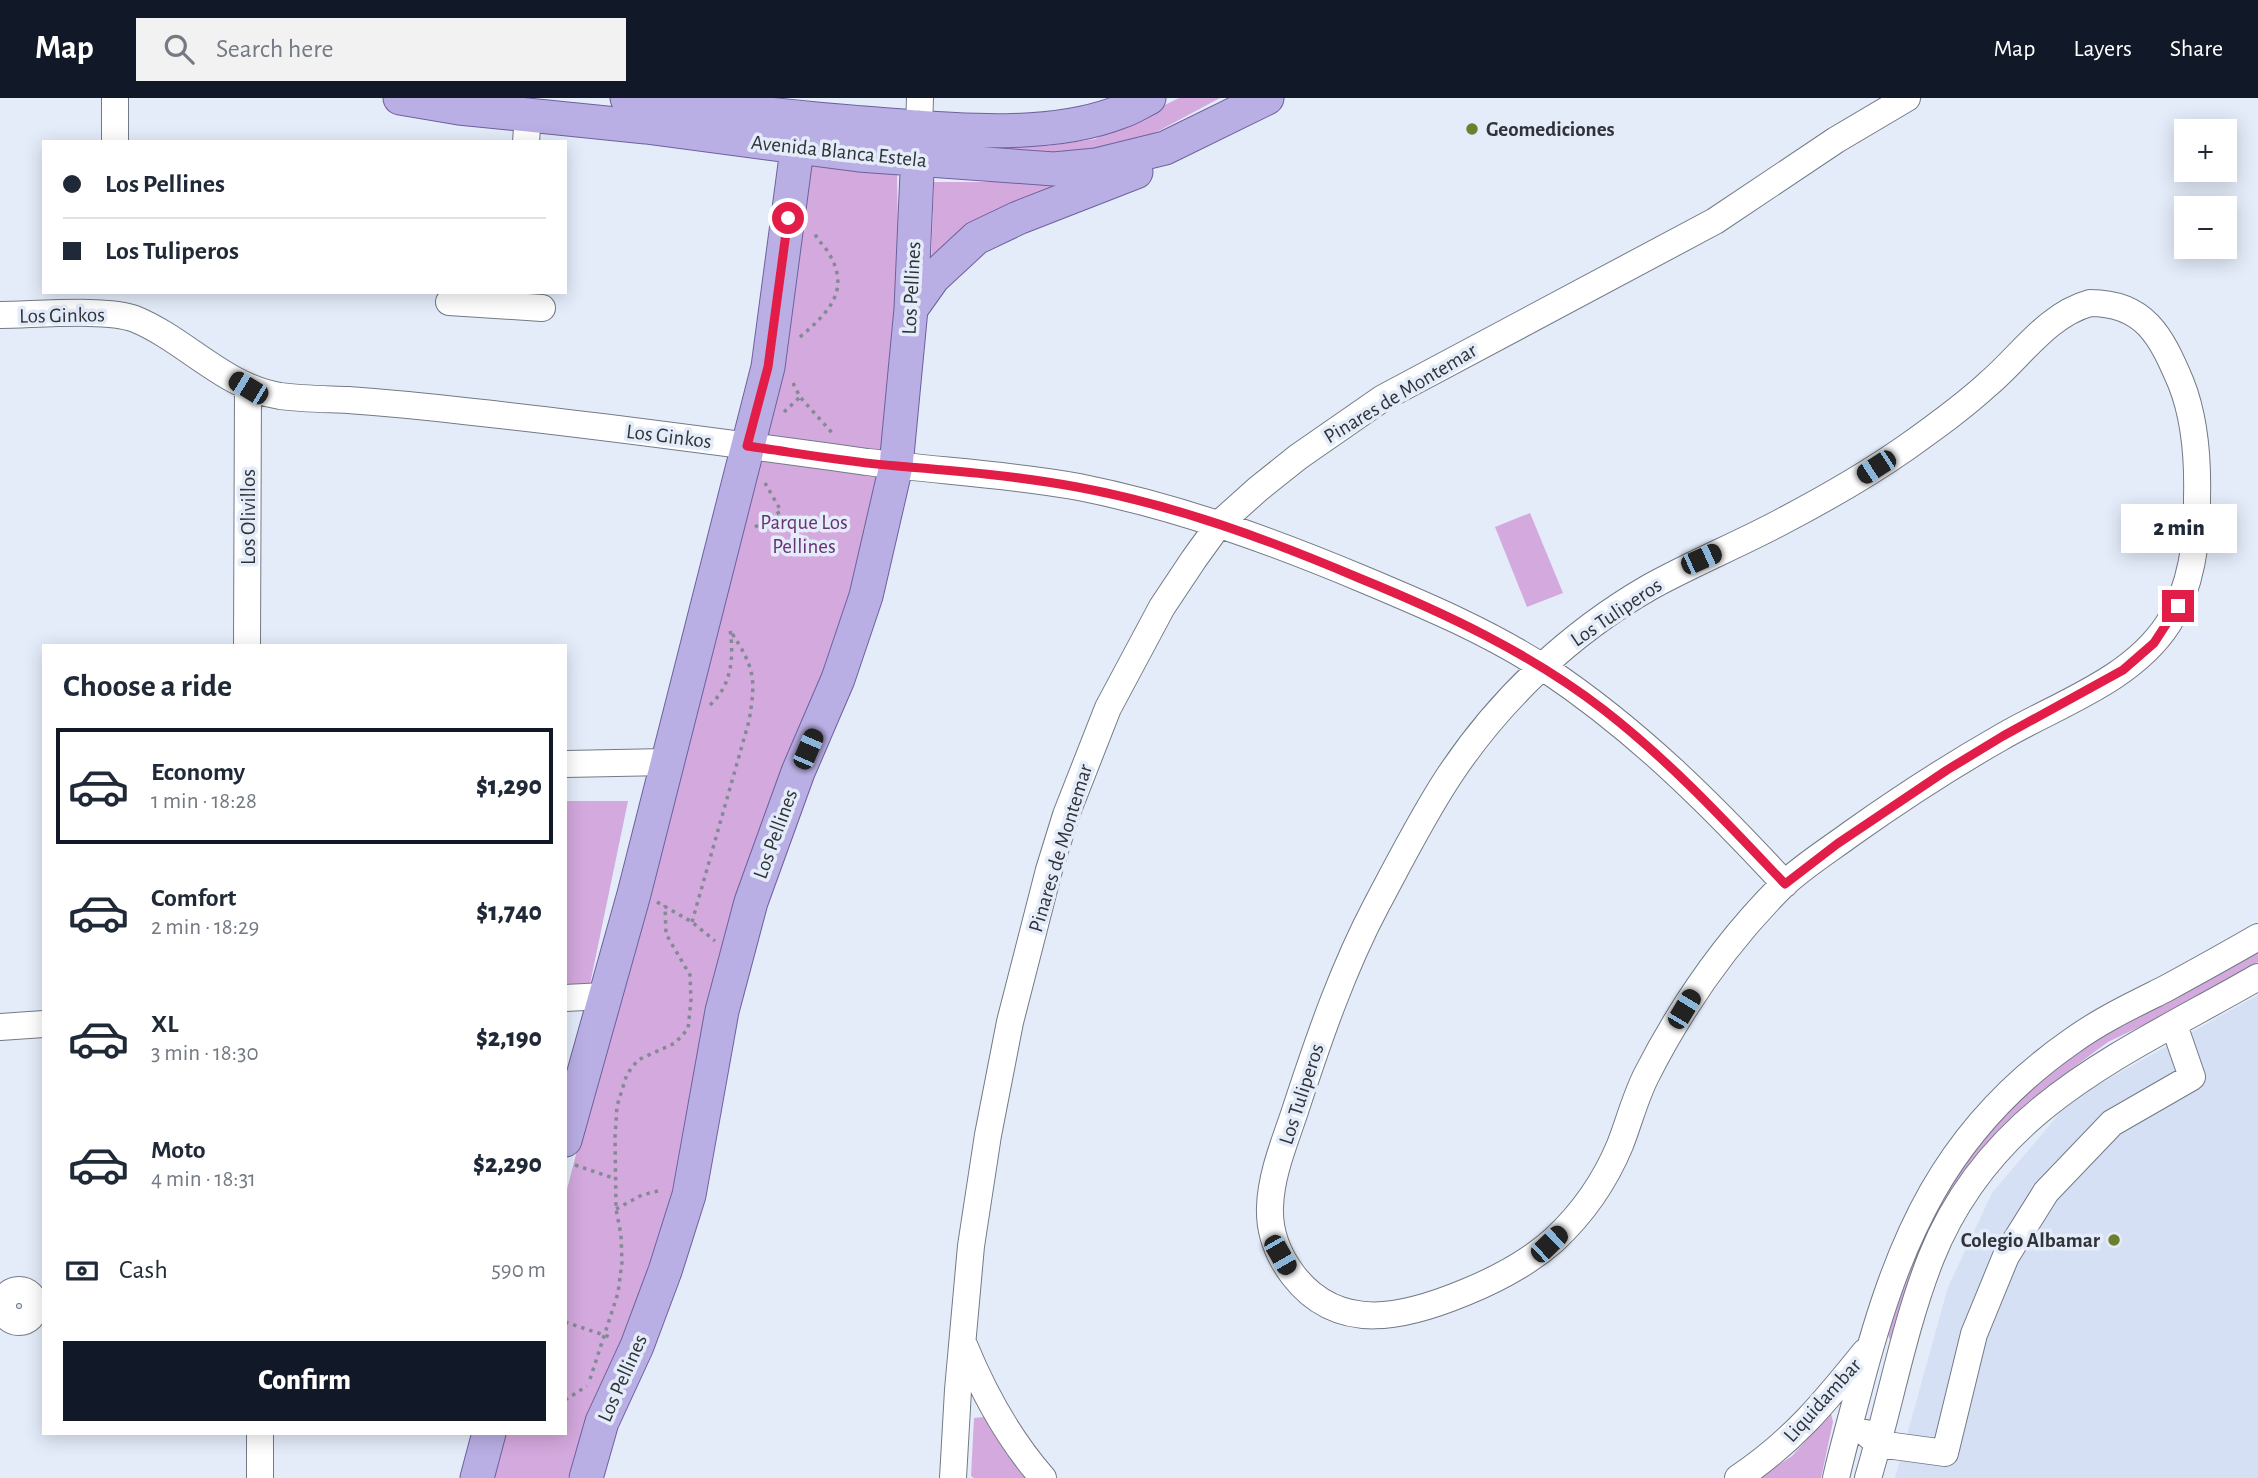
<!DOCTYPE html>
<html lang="en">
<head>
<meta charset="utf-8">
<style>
  body { margin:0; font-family:"Alegreya Sans",sans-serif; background:#f2f2f3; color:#1f2937; height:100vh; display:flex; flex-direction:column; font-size:26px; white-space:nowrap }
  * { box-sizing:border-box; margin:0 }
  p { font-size:23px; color:#747a83 }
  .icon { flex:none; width:38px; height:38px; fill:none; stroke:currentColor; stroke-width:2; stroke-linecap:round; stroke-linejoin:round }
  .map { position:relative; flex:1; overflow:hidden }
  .side { position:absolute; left:42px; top:546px; width:525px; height:791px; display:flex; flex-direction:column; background:#fff; border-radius:0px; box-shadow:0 4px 18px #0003 }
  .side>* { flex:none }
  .banner { position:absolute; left:42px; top:42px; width:525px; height:154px; border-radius:0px; box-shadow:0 4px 18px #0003; display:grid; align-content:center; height:154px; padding:0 21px; background:#fff }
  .tools { position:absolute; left:2174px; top:21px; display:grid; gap:14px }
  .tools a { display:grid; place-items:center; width:63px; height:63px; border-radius:0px; background:#fff; box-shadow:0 4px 18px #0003; font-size:35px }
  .end { position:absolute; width:32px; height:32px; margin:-16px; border:9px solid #e11d48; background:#fff; box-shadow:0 0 0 4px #fff }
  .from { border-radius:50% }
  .bubble { position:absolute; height:49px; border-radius:0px; background:#fff; box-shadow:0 4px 18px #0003; font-size:23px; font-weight:800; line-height:49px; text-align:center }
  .car { position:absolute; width:21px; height:42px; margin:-21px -10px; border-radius:9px; box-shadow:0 0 5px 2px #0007; background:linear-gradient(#222 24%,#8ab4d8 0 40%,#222 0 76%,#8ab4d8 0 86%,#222 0) }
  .banner b { display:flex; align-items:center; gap:24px; height:66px; font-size:26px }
  .banner b+b { border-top:2px solid #e0e1e3 }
  .banner i { width:18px; height:18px; background:#1f2937 }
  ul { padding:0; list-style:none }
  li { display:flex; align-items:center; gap:21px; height:116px; margin:0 14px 10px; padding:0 7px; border:4px solid transparent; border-radius:0px }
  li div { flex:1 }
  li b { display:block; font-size:26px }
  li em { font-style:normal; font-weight:800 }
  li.current { border-color:#111827 }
  li>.icon { width:63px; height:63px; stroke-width:1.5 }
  h2 { padding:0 21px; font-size:32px; line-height:84px }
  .pay { display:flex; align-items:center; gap:18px; height:77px; padding:0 21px; font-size:26px }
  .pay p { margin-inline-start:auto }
  .button { display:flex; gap:14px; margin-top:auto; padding:14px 21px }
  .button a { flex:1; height:80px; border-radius:0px; background:#111827; color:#fff; font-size:28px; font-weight:800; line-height:80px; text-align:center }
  header { display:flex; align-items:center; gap:42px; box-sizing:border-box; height:98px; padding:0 35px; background:#111827; color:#fff }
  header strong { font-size:33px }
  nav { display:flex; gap:38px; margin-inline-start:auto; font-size:24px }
  .search { width:490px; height:63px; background:#f2f2f3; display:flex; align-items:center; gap:18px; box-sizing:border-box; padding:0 24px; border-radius:0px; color:#747a83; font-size:26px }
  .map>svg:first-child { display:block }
</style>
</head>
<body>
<header>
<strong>Map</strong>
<div class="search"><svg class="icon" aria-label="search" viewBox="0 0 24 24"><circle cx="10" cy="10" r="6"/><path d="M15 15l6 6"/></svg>Search here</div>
<nav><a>Map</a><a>Layers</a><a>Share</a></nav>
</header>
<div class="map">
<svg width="2258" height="1380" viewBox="0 0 2258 1380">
  <rect width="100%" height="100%" fill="#e4ecfa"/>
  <path fill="#d5e0f5" d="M2258 897V1380H1895L1948 1189 1992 1095 2071 1002Z"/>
  <path fill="#d4a9de" d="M1179 0H1220L1138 44 1056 62 943 47 1047 48 1095 41Z
    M806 62 897 74 900 251 866 452 685 1054 653 1169 592 1313 568 1380H494L505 1335H565V1099L615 906Z
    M934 84H1065L931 165Z
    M1530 415 1563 495 1527 509 1495 429Z
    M565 703H628L590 886H565Z
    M2258 854V864L2195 902 2108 944 2044 991 1986 1046 1937 1116 1912 1174 1890 1242 1885 1229 1928 1115 1991 1029 2063 960Z
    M1831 1315 1833 1324 1821 1380H1759L1792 1358Z
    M984 1319 1008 1357 1032 1380H974L971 1378 974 1320Z"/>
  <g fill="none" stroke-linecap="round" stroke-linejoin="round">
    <defs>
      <path id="minor" d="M115 0V44
        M919 29 920 0
        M526 44 528 16
        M449 204 542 210
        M2090 205C2145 205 2161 238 2181 285 2195 320 2198 362 2197 400 2197 443 2192 489 2168 526 2131 583 2056 607 2000 640 1949 669 1900 701 1852 735 1829 752 1803 768 1782 788 1727 843 1681 909 1646 978 1635 1000 1629 1024 1620 1047 1605 1083 1583 1115 1554 1142 1528 1165 1498 1181 1466 1194 1406 1219 1339 1237 1293 1177 1278 1157 1269 1133 1270 1109 1271 1075 1286 1041 1296 1010 1319 940 1343 870 1377 806 1400 763 1422 719 1449 678 1500 601 1570 535 1650 489 1693 465 1738 447 1781 424 1825 401 1867 377 1907 349 1935 329 1963 309 1988 286 2021 258 2047 217 2090 205Z
        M0 217C33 217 107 210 135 221 186 242 224 289 280 298 302 301 325 301 348 302 390 305 431 309 473 314 605 328 736 346 868 364 938 373 1009 376 1079 389 1179 409 1272 443 1365 482 1427 508 1491 535 1547 572 1638 633 1711 706 1785 786
        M247 548 248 290
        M565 666 667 664
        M565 900 605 898
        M0 929 44 926
        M3 1208a16 16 0 1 1 32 0a16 16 0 1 1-32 0Z
        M964 1247C984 1296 1008 1340 1043 1380
        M260 1335V1380
        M1866 1335 1879 1346 1945 1355 1974 1236 2006 1158 2046 1094 2112 1025 2192 979 2174 927
        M953 1380 958 1292 971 1148 988 1037 1010 924 1049 772 1066 717 1108 610 1162 509 1194 461 1220 425 1258 391 1298 359 1383 300 1715 123 1836 42 1907 0
        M1738 1380C1793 1343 1824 1305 1865 1254
        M1836 1380C1843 1349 1852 1318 1860 1287 1898 1142 1944 1032 2072 943 2101 922 2133 907 2165 891 2196 874 2227 857 2258 839
        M1868 1380C1890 1307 1903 1231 1931 1160 1992 1007 2126 955 2258 879"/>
      <path id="major" d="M400 0 459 10 646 29 859 57 1054 71 1096 67 1165 50 1267 0
        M627 0C710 10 793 20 877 26 951 32 1049 42 1120 14 1130 11 1139 5 1149 0
        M911 211 933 180 976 140 1018 120 1136 74
        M565 1042 634 796 768 269 801 21
        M477 1380 489 1335
        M586 1380 602 1324 637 1248 665 1173 689 1097 722 913 751 804 798 674 838 581 866 498 896 368 911 211 919 29"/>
    </defs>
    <use href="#minor" stroke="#737a86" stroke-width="28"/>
    <use href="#major" stroke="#6c619c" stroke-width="35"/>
    <path stroke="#848a93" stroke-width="3.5" stroke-dasharray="3.5 5" stroke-linecap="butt" d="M800 239C828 215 852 192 828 154 824 147 818 143 815 136
      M793 285 800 299 834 337
      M784 314 800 299
      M755 429 781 413 765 385
      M710 607C732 587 734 559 730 531
      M657 804 692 824 715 843
      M692 824 749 623C756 581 755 570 731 534
      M575 1067 616 1081
      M616 1111 642 1097 662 1092
      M565 1224 613 1240
      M590 1281 618 1195 622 1164 621 1137 616 1111 615 1039 617 1008 627 976 638 962 675 945 688 931 691 902 690 877 666 836 665 807
      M565 1302 587 1288"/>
    <use href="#minor" stroke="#fff" stroke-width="26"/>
    <use href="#major" stroke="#baafe4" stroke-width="33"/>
  </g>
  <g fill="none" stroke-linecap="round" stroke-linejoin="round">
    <path stroke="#e11d48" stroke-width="9" d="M788 120 768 269 747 348C797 355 847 364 897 368 958 373 1017 378 1077 389 1175 407 1267 441 1359 480 1445 515 1530 555 1604 612 1671 664 1727 725 1785 786L1837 746 1947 672 2003 638 2123 572 2154 545 2178 508"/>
  </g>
  <g fill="#6c7f2e" stroke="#e4ecfa" stroke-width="2.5">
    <circle cx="1472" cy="31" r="7"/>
    <circle cx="2114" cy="1142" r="7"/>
  </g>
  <g text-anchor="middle" stroke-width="7" stroke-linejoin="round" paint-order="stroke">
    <g font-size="21" font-weight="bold" fill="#303338" stroke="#e4ecfa" text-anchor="start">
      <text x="1486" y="38">Geomediciones</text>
      <text x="2100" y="1149" text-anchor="end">Colegio Albamar</text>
    </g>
    <g font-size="21" fill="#303338" stroke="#e4ecfa">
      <text transform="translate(839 53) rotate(6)" y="7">Avenida Blanca Estela</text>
      <text transform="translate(911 190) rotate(-87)" y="7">Los Pellines</text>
      <text transform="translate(62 217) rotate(-1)" y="7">Los Ginkos</text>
      <text transform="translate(1400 295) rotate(-31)" y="7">Pinares de Montemar</text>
      <text transform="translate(669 338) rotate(7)" y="7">Los Ginkos</text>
      <text transform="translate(248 419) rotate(-90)" y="7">Los Olivillos</text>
      <text transform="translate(1616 514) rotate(-34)" y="7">Los Tuliperos</text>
      <text transform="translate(775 736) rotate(-70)" y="7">Los Pellines</text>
      <text transform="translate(1060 750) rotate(-73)" y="7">Pinares de Montemar</text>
      <text transform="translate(1301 996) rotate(-72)" y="7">Los Tuliperos</text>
      <text transform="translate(622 1280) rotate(-66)" y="7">Los Pellines</text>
      <text transform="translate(1822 1302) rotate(-48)" y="7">Liquidambar</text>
    </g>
    <g font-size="21" fill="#673273" stroke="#e4ecfa">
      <text x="804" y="431">Parque Los<tspan x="804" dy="24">Pellines</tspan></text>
    </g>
  </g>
</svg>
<div class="tools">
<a>+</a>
<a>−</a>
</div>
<i class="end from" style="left:788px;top:120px"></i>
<i class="end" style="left:2178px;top:508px"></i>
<div class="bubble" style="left:2121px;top:406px;width:116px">2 min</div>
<i class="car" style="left:248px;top:290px;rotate:301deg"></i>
<i class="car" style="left:1876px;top:369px;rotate:237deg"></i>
<i class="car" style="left:1701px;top:461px;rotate:66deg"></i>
<i class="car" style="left:808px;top:651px;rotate:23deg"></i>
<i class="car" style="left:1684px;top:911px;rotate:31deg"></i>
<i class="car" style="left:1549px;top:1146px;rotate:46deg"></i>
<i class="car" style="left:1280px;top:1157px;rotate:150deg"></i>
<div class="banner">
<b><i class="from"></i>Los Pellines</b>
<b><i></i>Los Tuliperos</b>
</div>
<section class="side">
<h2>Choose a ride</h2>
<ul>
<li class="current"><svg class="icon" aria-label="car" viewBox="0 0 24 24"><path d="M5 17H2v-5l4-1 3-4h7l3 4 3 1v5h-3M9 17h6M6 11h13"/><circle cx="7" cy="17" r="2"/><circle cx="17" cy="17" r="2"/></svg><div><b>Economy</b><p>1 min · 18:28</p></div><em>$1,290</em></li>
<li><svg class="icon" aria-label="car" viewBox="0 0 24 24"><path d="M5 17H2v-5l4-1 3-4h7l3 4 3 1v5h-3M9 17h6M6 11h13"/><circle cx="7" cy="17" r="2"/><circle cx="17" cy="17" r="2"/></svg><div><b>Comfort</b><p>2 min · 18:29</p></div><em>$1,740</em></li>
<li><svg class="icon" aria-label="car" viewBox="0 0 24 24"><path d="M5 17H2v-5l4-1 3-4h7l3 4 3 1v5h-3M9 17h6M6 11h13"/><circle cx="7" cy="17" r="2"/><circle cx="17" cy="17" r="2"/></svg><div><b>XL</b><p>3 min · 18:30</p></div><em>$2,190</em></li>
<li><svg class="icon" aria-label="car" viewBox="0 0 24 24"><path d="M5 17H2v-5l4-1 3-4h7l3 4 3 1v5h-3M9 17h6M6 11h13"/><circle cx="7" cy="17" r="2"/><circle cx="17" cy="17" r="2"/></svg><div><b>Moto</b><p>4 min · 18:31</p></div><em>$2,290</em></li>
</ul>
<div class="pay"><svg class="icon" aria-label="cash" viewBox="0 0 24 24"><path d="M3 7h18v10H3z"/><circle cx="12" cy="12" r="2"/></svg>Cash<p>590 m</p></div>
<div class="button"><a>Confirm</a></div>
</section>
</div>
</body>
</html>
